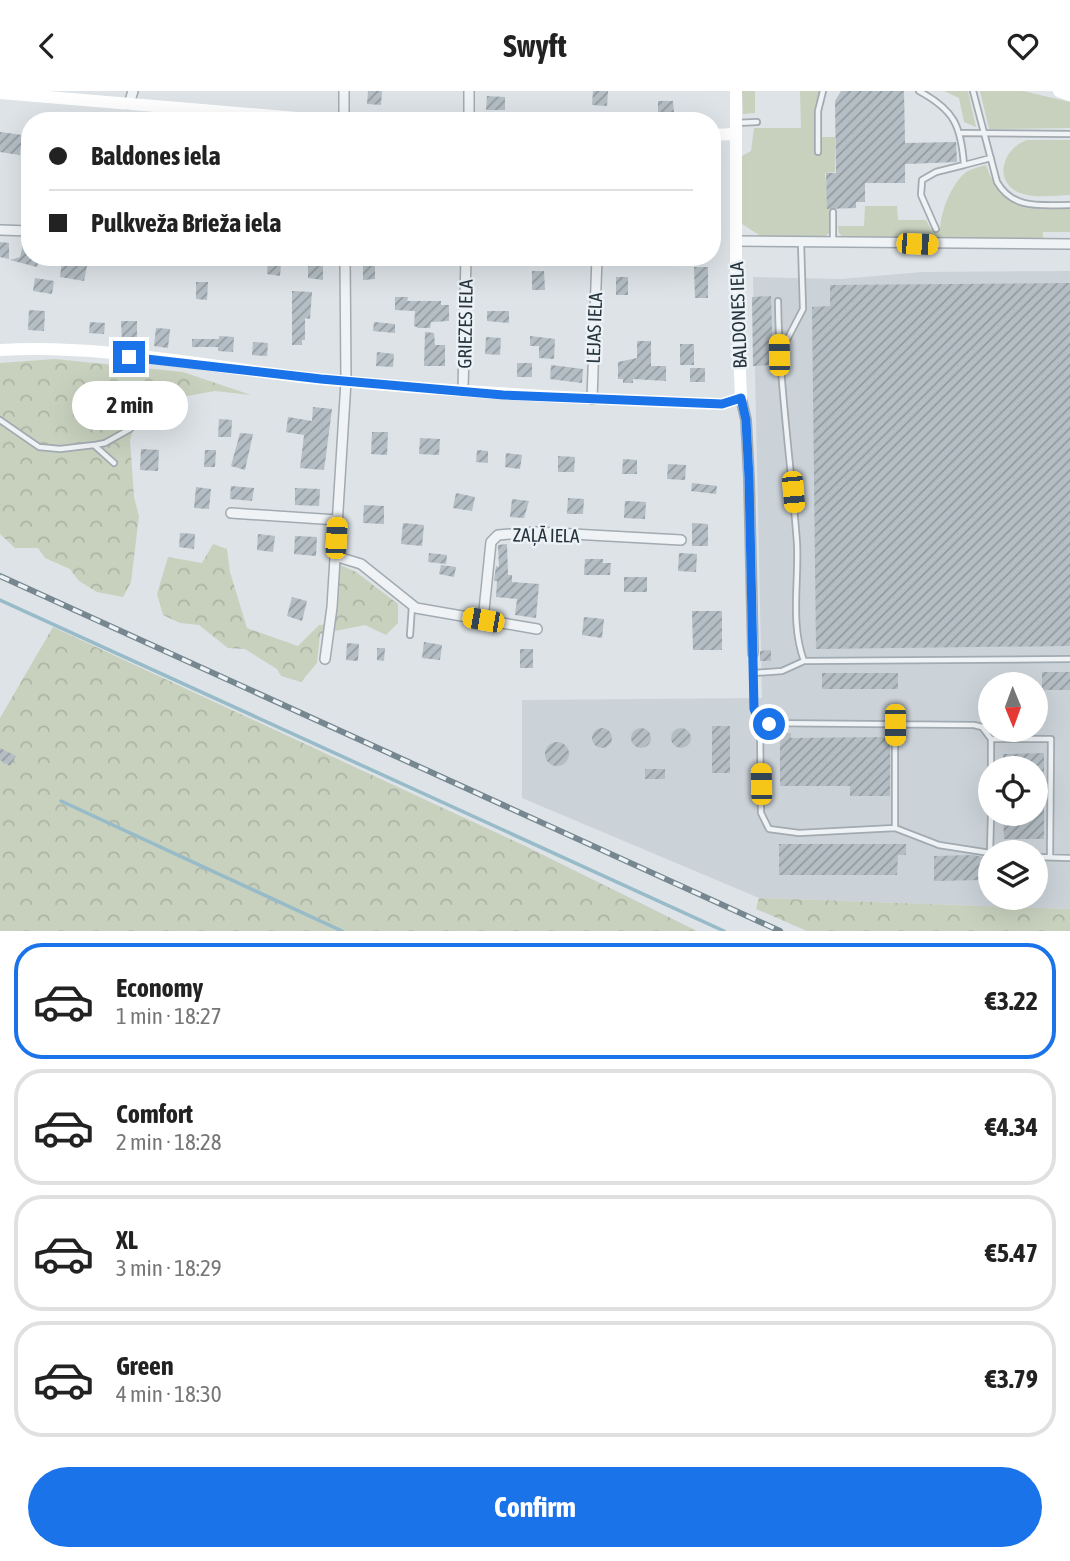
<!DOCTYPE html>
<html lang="en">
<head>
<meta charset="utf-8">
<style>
  body { margin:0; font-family:"Asap Condensed",sans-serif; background:#f6f6f6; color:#222; height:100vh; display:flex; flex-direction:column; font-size:26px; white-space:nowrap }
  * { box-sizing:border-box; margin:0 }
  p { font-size:23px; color:#767676 }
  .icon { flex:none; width:38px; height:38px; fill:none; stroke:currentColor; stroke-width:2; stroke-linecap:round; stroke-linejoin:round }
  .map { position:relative; height:840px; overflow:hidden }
  .drawer { display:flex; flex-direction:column; background:#fff; flex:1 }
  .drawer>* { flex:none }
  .top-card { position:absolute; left:21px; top:21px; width:700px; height:154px; border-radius:28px; box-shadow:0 7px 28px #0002; display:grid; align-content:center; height:154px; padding:0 28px; background:#fff }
  .needle { width:46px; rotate:179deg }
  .tools { position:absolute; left:978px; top:581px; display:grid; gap:14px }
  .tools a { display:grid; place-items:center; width:70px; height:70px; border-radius:50%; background:#fff; box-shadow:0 7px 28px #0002; font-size:35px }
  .end { position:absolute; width:32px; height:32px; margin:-16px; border:9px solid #1a73e8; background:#fff; box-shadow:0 0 0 4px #fff }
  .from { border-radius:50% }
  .bubble { position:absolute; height:49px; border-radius:24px; background:#fff; box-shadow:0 7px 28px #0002; font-size:23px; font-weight:700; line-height:49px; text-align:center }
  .car { position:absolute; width:21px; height:42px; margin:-21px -10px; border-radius:9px; box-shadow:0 0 5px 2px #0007; background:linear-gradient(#f5c518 24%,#345 0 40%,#f5c518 0 76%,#345 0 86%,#f5c518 0) }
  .top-card b { display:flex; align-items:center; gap:24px; height:66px; font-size:26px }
  .top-card b+b { border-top:2px solid #e0e0e0 }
  .top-card i { width:18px; height:18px; background:#222 }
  ul { padding:12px 0 0; list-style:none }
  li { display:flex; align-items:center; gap:21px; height:116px; margin:0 14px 10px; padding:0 14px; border:4px solid #e0e0e0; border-radius:28px }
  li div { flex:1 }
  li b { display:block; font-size:26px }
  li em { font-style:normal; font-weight:700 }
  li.current { border-color:#1a73e8 }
  li>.icon { width:63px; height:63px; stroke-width:1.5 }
  .cta { display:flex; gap:14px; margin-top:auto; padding:14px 28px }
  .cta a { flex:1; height:80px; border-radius:42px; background:#1a73e8; color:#fff; font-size:28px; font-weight:700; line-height:80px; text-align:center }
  header { display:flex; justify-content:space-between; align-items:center; height:91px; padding:0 28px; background:#fff; font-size:32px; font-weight:700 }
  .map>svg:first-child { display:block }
</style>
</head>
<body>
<header><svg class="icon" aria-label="back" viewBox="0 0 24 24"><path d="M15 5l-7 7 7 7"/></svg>Swyft<svg class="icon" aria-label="heart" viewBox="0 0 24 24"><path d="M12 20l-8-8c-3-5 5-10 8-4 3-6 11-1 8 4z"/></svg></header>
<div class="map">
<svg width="1070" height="840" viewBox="0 0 1070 840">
  <defs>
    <pattern id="forest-crowns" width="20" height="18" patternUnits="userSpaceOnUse" patternTransform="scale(1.75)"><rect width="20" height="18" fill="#c8d1be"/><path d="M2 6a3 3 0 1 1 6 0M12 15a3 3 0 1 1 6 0" fill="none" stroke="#acb4a4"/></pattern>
    <pattern id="building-hatch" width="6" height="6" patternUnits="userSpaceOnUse" patternTransform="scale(1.75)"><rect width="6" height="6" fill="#b4bec4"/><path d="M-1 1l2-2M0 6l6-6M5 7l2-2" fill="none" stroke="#929ba0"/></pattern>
  </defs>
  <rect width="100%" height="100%" fill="#dde3e7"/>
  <path fill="#cbd3d9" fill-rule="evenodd" d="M1070 180V818L759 807 522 707V609L762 607 753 186 841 188 922 181ZM990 593H1036V639H990ZM990 677H1036V723H990ZM990 761H1036V807H990Z"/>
  <path fill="#c8d1be" d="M742 0H755V22L743 23Z
    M800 0H822L818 17V46H835V81L825 82 831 141 822 147H764L742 133V65L751 60 754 37H801Z
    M944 0H968L976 36 964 31 959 7Z
    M980 0H1023L1070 11V37L989 38Z
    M1027 49H1070V104C1055 104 1035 108 1020 102 992 91 1003 57 1027 49Z
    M986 74C1002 121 1026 117 1070 117V141H1043V148H845L839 142 838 135H864L865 115H897L898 129H926L931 138H940C941 120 951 94 965 82 970 78 980 76 986 74Z"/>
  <path fill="url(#forest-crowns)" d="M55 268 183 281 251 304 215 300 142 313 130 349 134 406 139 425 131 491 123 506 97 501 79 490 70 478 45 467 38 457H15L0 443V272Z
    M213 453 227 458 230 481 247 537 298 555 319 534 335 533 338 473 356 481 398 513V532L386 544 365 534 320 543 317 572 301 591 281 585 277 578 245 558 228 557 199 534 180 532 163 524 157 503 168 466 202 472Z
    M53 536 525 755 697 840H0V627Z
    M759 807 1070 818V840H807L756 818Z"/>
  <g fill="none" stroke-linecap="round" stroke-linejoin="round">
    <path stroke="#97bbc8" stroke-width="3.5" d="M0 509 724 840
      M61 710 342 840"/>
  </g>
  <path fill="url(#building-hatch)" d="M368 0H382L381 14 367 13Z
    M593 0H608L607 15 592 14Z
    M841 0H904L905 52 956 51 957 71 905 73V92H865V111H856V117L827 118 826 82H836L835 10Z
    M487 5 505 6V19H486Z
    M658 10H673L674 22H658Z
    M0 41 22 44 20 64 0 61Z
    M25 147H30V166H40L37 176 10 169 20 166Z
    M0 151 9 152V168L0 166Z
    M268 166H303L302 175 281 173 280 185 267 183Z
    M62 171 87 175 84 190 60 186Z
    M375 174V188L363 189V175Z
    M308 175H323V189L308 187Z
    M694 176H708V207H695Z
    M532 180H544L545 199H532Z
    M616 186H628V204H616Z
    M35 187 54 190 52 203 33 200Z
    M196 191H208L207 209 196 208Z
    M1070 192V555L816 558 812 216 830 215V194Z
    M292 200 312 201 310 228 305 227V249H302V254H292Z
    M771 205 773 274 753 275 752 206Z
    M395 206H408L407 210H441V214H449V230L431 231 430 237H419L414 235 415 220 395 219Z
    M29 219 45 220 44 240 28 239Z
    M487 220H509V232L487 230Z
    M121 230H137V250H122Z
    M90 231 105 232 104 243 89 242Z
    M374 231 395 233V242L373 240Z
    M156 237 170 238 168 257 154 255Z
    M425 241 434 242 435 254H445V275H424Z
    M219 245 234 246 233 261 218 260V256H192V248H219Z
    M530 245 555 248 554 268 539 267V255H530Z
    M486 246 501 247 500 264 485 263Z
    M637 250H651V275H666V290L633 288V292H623V288H618V271L637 267Z
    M253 251 268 252 267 265 252 264Z
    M680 253H694V274H680Z
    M377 261 394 263 393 276 376 275Z
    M517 272H532V286H517Z
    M551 274 583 278 582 292 550 288Z
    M690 277H705V291H690Z
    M313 316 332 318 324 379 300 377 304 344 286 341 288 326 312 330Z
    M155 320H175L174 336 155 335Z
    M219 328 232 329 231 346H218Z
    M372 341H388L387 364 371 363Z
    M240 342 253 343 245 379 231 375Z
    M420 347 440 348 439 364 419 363Z
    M141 358 159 359 158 380 140 379Z
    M205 359H216L215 376H204Z
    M477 359 488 360V372L476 371Z
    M506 362 522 364 520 378 505 376Z
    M558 365 575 366 574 381H558Z
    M623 368 637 369V383H622Z
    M668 373 686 374 685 389 667 388Z
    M692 392 717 395 716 403 691 400Z
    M231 395 254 397 252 410 230 408Z
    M196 396 211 398 209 418 194 417Z
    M295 397 320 398 319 415 295 414Z
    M456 402 475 406 472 420 453 417Z
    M568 407 584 408 583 423H567Z
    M512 408 529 410 524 427 510 426Z
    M625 410 646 411 645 428 624 427Z
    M364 414 384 415V433L363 432Z
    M403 432 424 434 422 455 401 453Z
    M692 432 708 433V455H692Z
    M180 442 195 443 194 458 179 456Z
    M258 443 275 445 273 461 257 459Z
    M295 445 317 446 316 465 294 463Z
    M498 454 507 453 508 484H512V491L539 493 536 527 515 524 517 508 496 506 497 490H494L496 475 499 476Z
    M429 462 447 464 446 473 428 471Z
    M679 462 697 463 696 481 678 480Z
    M585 468H603V472H611L610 484H584Z
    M441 474 456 476 454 486 439 483Z
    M624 486H647V501H624Z
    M292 506 307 510 302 530 287 525Z
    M692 520H722V559H693Z
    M584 526 604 528 602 547 582 544Z
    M424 551 442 554 440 569 422 567Z
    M347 552 359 553 358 570 346 569Z
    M377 557H385L384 570 377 569Z
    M520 558H533V577H520Z
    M771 559V570H760V560Z
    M1042 581H1070V599H1042Z
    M822 582H898V598H822Z
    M712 635H730V682H712Z
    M671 647a10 10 0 1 1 20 0a10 10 0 1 1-20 0Z
    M592 647a10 10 0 1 1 20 0a10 10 0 1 1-20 0Z
    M631 647a10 10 0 1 1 20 0a10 10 0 1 1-20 0Z
    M780 642H791V647L890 646V705H850V695H780Z
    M545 663a12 12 0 1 1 24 0a12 12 0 1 1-24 0Z
    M0 657 16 665 10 675 0 669Z
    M1044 662V748H1004L1003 723H1036V677H1003V663Z
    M645 678H665V688H645Z
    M779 753H906V764H898L897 784H779Z
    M973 764 983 766V789L934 790V765Z"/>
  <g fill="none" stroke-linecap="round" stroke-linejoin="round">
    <defs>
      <path id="lane" d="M919 0C954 19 961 34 964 74L936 81 922 89 921 104 936 138
        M973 0 997 91C1013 119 1041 114 1070 114
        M736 32 757 31
        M962 42 1070 43
        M818 61V20L823 0
        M964 74 991 67
        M833 151V121
        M778 210C779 291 791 371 797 452 799 492 790 532 804 570L1070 568
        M779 264 803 218 801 152
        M0 329 39 356 60 358 94 354 114 372
        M95 354 105 352 130 338
        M410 544 412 515
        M753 563 754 618 760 632 761 722 769 738 799 742 895 737 939 754 990 762
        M754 582 782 580 804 570
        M760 632 974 634 982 636 991 648V677
        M991 648H1051L1050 766
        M895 737V633
        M990 762 991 723
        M1036 766 1070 767"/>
      <path id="street" d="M469 0V30
        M129 13 133 0
        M344 30V0
        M0 139 30 140
        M736 150 1070 153
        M463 300 466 166
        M741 307 746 329 749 387 753 562
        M592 308 597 166
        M231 422 337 429
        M335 465 361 473 416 517 537 538
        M483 529 491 451 498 444 536 441 681 449
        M325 568 332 516 346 290 345 166"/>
    </defs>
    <use href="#lane" stroke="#a2abb1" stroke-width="8"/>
    <use href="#street" stroke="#a2abb1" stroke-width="12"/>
    <use href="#lane" stroke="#eff3f5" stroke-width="4.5"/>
    <use href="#street" stroke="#eff3f5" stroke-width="9"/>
    <path stroke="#fff" stroke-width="12" d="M1059 0 1070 4
      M0 2 333 30
      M712 44 735 43
      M0 259C103 253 208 276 310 287 447 301 585 308 722 313L741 307 736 186V0"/>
    <defs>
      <path id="rail" d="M0 485 780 840"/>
    </defs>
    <use href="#rail" stroke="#768790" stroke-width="6"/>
    <use href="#rail" stroke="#ecf2f5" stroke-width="3.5" stroke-dasharray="10" stroke-linecap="butt"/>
  </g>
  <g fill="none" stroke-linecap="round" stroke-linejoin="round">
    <path stroke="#1a73e8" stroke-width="9" d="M129 266 321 288 503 304 722 313 741 307 746 329 749 387 754 618 760 632 769 633"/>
  </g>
  <g text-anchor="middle" stroke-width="5" stroke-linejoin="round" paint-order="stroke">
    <g font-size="19" fill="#26353d" stroke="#ecf2f5">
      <text transform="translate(738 224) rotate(-92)" y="7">BALDONES IELA</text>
      <text transform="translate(465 233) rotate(-89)" y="7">GRIEZES IELA</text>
      <text transform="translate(594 237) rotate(-88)" y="7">LEJAS IELA</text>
      <text transform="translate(546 444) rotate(1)" y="7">ZAĻĀ IELA</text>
    </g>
  </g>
</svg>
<div class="tools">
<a><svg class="needle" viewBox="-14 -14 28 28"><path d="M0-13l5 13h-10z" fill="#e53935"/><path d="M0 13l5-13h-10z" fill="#767676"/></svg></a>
<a><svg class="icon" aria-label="locate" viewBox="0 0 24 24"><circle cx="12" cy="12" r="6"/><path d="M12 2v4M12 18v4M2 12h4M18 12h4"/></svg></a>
<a><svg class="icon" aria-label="layers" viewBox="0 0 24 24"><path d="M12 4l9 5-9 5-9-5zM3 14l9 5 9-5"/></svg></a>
</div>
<i class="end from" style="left:769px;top:633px"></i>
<i class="end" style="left:129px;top:266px"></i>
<div class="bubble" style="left:72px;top:290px;width:116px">2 min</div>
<i class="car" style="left:917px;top:153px;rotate:92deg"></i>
<i class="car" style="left:779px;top:264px;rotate:359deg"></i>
<i class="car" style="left:793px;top:401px;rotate:175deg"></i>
<i class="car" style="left:336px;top:447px;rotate:3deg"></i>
<i class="car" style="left:483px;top:529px;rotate:280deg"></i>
<i class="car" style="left:895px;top:634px;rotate:180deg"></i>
<i class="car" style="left:761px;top:693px;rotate:359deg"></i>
<div class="top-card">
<b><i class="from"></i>Baldones iela</b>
<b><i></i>Pulkveža Brieža iela</b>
</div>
</div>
<section class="drawer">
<ul>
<li class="current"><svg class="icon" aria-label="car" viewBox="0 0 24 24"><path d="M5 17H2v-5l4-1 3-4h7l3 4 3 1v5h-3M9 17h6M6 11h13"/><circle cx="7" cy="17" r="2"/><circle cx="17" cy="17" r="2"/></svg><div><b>Economy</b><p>1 min · 18:27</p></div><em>€3.22</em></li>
<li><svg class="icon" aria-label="car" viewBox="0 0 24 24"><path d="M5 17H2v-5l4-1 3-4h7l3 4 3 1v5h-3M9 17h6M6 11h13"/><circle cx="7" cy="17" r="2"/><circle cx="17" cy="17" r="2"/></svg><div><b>Comfort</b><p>2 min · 18:28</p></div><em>€4.34</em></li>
<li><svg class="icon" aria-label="car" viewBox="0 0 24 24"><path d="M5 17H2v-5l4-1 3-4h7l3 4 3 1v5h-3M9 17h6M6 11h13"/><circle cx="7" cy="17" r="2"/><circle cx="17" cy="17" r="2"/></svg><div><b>XL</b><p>3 min · 18:29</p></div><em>€5.47</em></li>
<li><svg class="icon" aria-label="car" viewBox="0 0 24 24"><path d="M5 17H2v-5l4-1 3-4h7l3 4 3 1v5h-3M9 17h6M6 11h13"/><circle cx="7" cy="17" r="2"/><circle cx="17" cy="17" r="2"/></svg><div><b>Green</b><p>4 min · 18:30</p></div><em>€3.79</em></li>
</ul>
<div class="cta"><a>Confirm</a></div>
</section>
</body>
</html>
